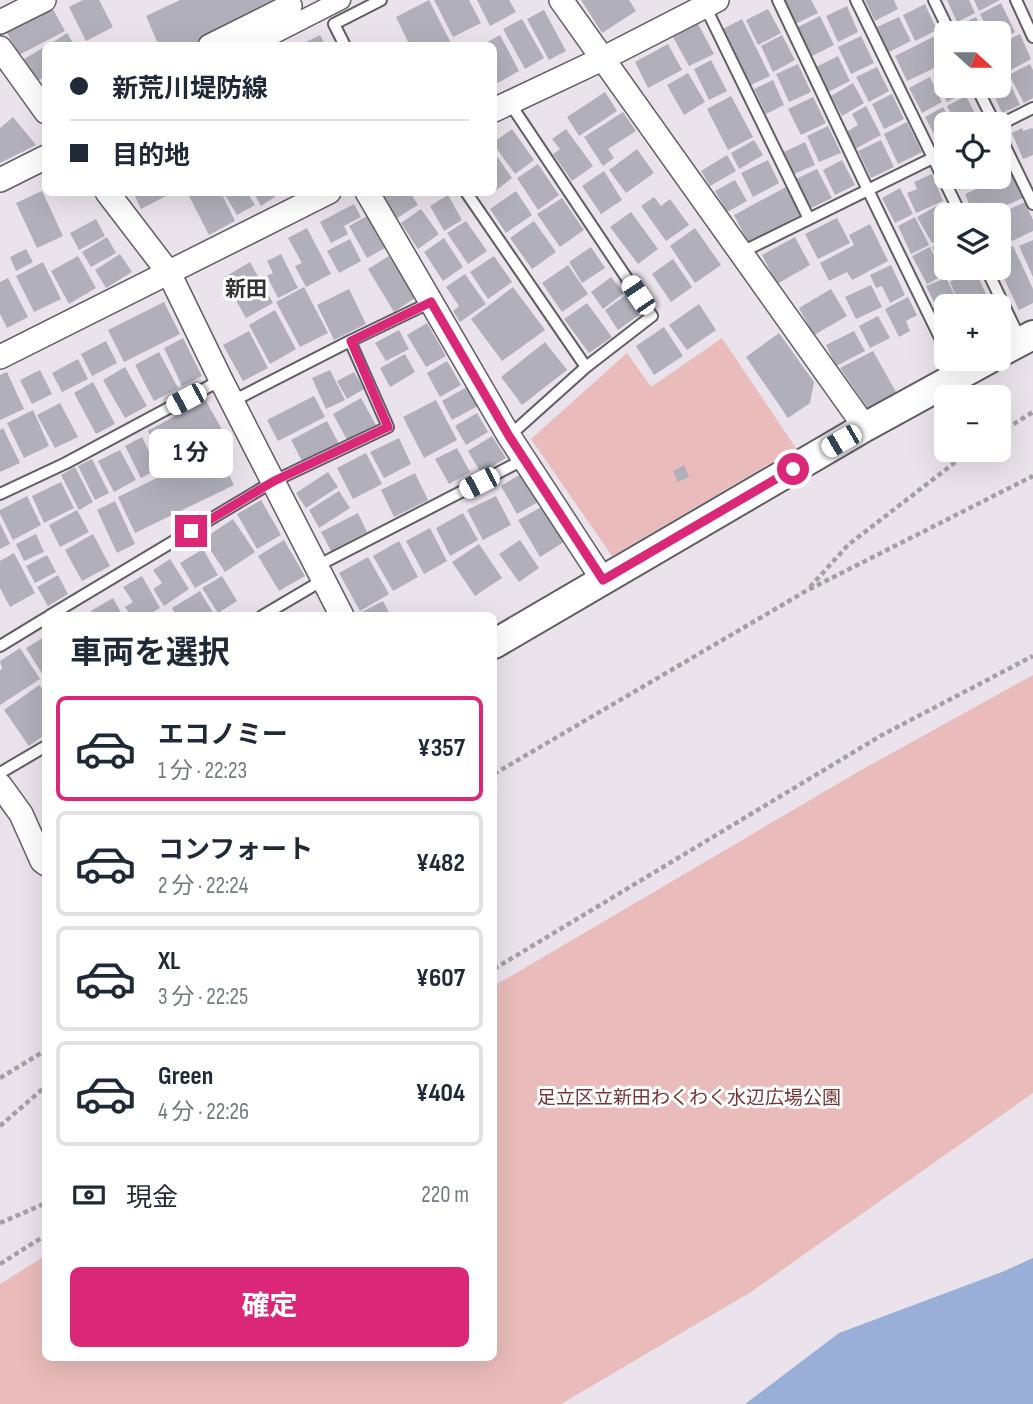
<!DOCTYPE html>
<html lang="ja">
<head>
<meta charset="utf-8">
<style>
  body { margin:0; font-family:"Sofia Sans Condensed","Noto Sans JP",sans-serif; background:#f2f2f3; color:#1f2937; height:100vh; display:flex; flex-direction:column; font-size:26px; white-space:nowrap }
  * { box-sizing:border-box; margin:0 }
  p { font-size:23px; color:#747a83 }
  .icon { flex:none; width:38px; height:38px; fill:none; stroke:currentColor; stroke-width:2; stroke-linecap:round; stroke-linejoin:round }
  .map { position:relative; flex:1; overflow:hidden }
  .panel { position:absolute; left:42px; top:612px; width:455px; height:749px; display:flex; flex-direction:column; background:#fff; border-radius:10px; box-shadow:0 7px 28px #0002 }
  .panel>* { flex:none }
  .guide { position:absolute; left:42px; top:42px; width:455px; height:154px; border-radius:10px; box-shadow:0 7px 28px #0002; display:grid; align-content:center; height:154px; padding:0 28px; background:#fff }
  .needle { width:46px; rotate:111deg }
  .fabs { position:absolute; left:934px; top:21px; display:grid; gap:14px }
  .fabs a { display:grid; place-items:center; width:77px; height:77px; border-radius:10px; background:#fff; box-shadow:0 7px 28px #0002; font-size:35px }
  .end { position:absolute; width:32px; height:32px; margin:-16px; border:9px solid #db2777; background:#fff; box-shadow:0 0 0 4px #fff }
  .from { border-radius:50% }
  .bubble { position:absolute; height:49px; border-radius:10px; background:#fff; box-shadow:0 7px 28px #0002; font-size:23px; font-weight:700; line-height:49px; text-align:center }
  .car { position:absolute; width:21px; height:42px; margin:-21px -10px; border-radius:9px; box-shadow:0 0 5px 2px #0007; background:linear-gradient(#fff 24%,#345 0 40%,#fff 0 76%,#345 0 86%,#fff 0) }
  .guide b { display:flex; align-items:center; gap:24px; height:66px; font-size:26px }
  .guide b+b { border-top:2px solid #e0e1e3 }
  .guide i { width:18px; height:18px; background:#1f2937 }
  ul { padding:0; list-style:none }
  li { display:flex; align-items:center; gap:21px; height:105px; margin:0 14px 10px; padding:0 14px; border:4px solid #e0e1e3; border-radius:10px }
  li div { flex:1 }
  li b { display:block; font-size:26px }
  li em { font-style:normal; font-weight:700 }
  li.current { border-color:#db2777 }
  li>.icon { width:63px; height:63px; stroke-width:1.5 }
  h2 { padding:0 28px; font-size:32px; line-height:84px }
  .pay { display:flex; align-items:center; gap:18px; height:77px; padding:0 28px; font-size:26px }
  .pay p { margin-inline-start:auto }
  .primary-button { display:flex; gap:14px; margin-top:auto; padding:14px 28px }
  .primary-button a { flex:1; height:80px; border-radius:10px; background:#db2777; color:#fff; font-size:28px; font-weight:700; line-height:80px; text-align:center }
  .map>svg:first-child { display:block }
</style>
</head>
<body>
<div class="map">
<svg width="1033" height="1404" viewBox="0 0 1033 1404">
  <rect width="100%" height="100%" fill="#ebe3ec"/>
  <path fill="#e9bcbb" d="M722 338 796 448 612 556 531 439 627 353 651 387Z
    M1033 675V1093L751 1292 561 1404H0V1284L45 1256 46 1358H494V986L856 773Z"/>
  <path fill="#99afd8" d="M1033 1258V1404H745L839 1333 1002 1272Z"/>
  <path fill="#b1afb9" d="M83 0H99L113 27 86 41 69 7Z
    M180 0H272L275 6 193 46H159L146 16Z
    M429 0 451 43 447 46H410L396 17Z
    M434 0H469L481 23 453 37Z
    M477 0H509L516 12 490 26Z
    M581 0H629L636 11 602 33Z
    M783 0H811L818 13 795 24Z
    M865 0H894L898 9 875 21Z
    M947 0H969L975 13 957 22Z
    M974 0H1000L979 11Z
    M1001 3 1015 32 999 40V33H990L980 14Z
    M925 4 937 30 915 41 903 15Z
    M847 6 858 32 838 42 826 16Z
    M53 9 65 31 19 55 7 33Z
    M768 9 781 33 758 45 746 20Z
    M544 10 566 51 549 60 527 19Z
    M820 16 834 45 812 56 798 27Z
    M899 17 911 41 889 52 877 27Z
    M976 17 984 33H964L960 25Z
    M522 19 544 58 525 69 503 29Z
    M742 19 770 76 751 85 723 29Z
    M698 24 714 54 689 66 673 37Z
    M67 33 75 46H47Z
    M1020 34 1031 59 1007 72 999 57V44Z
    M320 35 326 46H298Z
    M500 35 519 71 494 85V46H480Z
    M782 35 795 60 773 72 761 46Z
    M861 36 874 63 851 74 838 47Z
    M935 36 947 62 907 81 895 56Z
    M668 44 682 70 648 88 635 62Z
    M46 46V76L37 81 24 59Z
    M838 56 850 81 828 92 816 67Z
    M711 60 727 91 709 100 694 69Z
    M798 64 811 92 789 102 776 74Z
    M1030 64 1033 70V98L1024 103 1009 75Z
    M877 67 889 91 869 102 856 77Z
    M947 69V86H963L966 92 947 102 933 76Z
    M688 73 705 102 684 115 667 85Z
    M930 77 942 102 922 113 909 88Z
    M1007 77 1020 105 1002 113 990 86H999V81Z
    M773 80 784 105 766 114 754 89Z
    M853 83 864 103 842 116 831 96Z
    M605 92 617 111 579 136 567 117Z
    M892 94 904 119 884 129 872 104Z
    M731 96 753 137 728 150 707 109Z
    M966 96 979 121 973 124H956L947 106Z
    M813 97 826 123 801 135 788 109Z
    M866 106 881 135 855 149 846 132 858 125 852 114Z
    M943 107 952 124H947V138L938 142 925 117Z
    M623 112 636 131 608 149 614 158 603 166 584 137Z
    M13 117 36 145 0 163V128Z
    M907 122 922 152 898 164 884 134Z
    M828 126 841 153 819 162 807 136Z
    M1022 128 1023 131 1032 128 1033 129V155L1023 159 1012 133Z
    M512 129 534 160 515 174 494 145V142Z
    M566 129 593 166 572 181 553 154 560 149 552 139Z
    M754 140 763 155 739 169 731 153Z
    M881 140 894 167 871 178 858 151Z
    M805 142 815 165 794 174 784 152Z
    M637 149 654 173 626 193 609 170Z
    M494 152 512 178 494 192Z
    M727 155 736 171 710 186 701 171Z
    M768 160 779 183 753 197 741 173Z
    M842 160 855 185 835 195 823 170Z
    M538 164 559 195 538 210 517 178Z
    M817 169 832 198 811 208 796 179Z
    M604 171 622 200 601 214 582 186Z
    M1012 173 1023 198 984 215H974L965 194Z
    M932 174 943 201 916 213 907 193 917 189 914 182Z
    M953 177H977L979 181 959 190Z
    M735 180 747 201 727 212 715 191Z
    M786 187 800 215 748 242 734 215Z
    M900 188 913 214 895 223 882 198Z
    M42 191 63 236 37 248 16 203Z
    M516 191 532 215 506 233 490 209Z
    M133 192H174L141 209Z
    M187 192H221L235 221 209 235Z
    M223 192H247L255 205 237 215Z
    M253 192H282L261 206Z
    M391 192H410L418 205 397 218 384 197Z
    M448 195 462 220 444 231 430 206Z
    M654 197 661 206 670 199 689 225 666 241 641 206Z
    M562 198 584 230 560 247 537 214Z
    M1025 202 1033 220V231L1012 241 999 214Z
    M354 204 361 217 344 226 348 234 331 243 320 222Z
    M940 204 947 215V235L932 243 917 217Z
    M421 209 439 234 418 249 401 223Z
    M631 212 658 249 638 264 610 227Z
    M367 216 385 248 367 258 349 226Z
    M915 217 929 245 911 254 898 226Z
    M837 218 850 243 818 259 805 234Z
    M96 219 105 236 79 250 70 233Z
    M466 221 487 251 468 264 447 233Z
    M534 221 556 252 532 269 510 238Z
    M999 222 1010 242 999 247Z
    M870 224 888 261 852 280 847 272 829 281 820 263 854 245 849 235Z
    M307 228 331 274 306 287 295 266 302 263 288 238Z
    M695 228 721 265 695 283 670 246Z
    M107 237 116 253 91 267 82 252Z
    M795 237 810 265 777 284 762 255Z
    M444 238 463 267 443 281 424 252Z
    M350 239 361 261 339 273 327 251Z
    M947 239V268H952L945 272 932 247Z
    M1033 240V277L1019 246Z
    M1013 246 1033 289V303L1019 310 999 268V252Z
    M591 247 605 268 582 283 569 262Z
    M930 247 944 275 927 284 912 256Z
    M26 249 33 262 16 271 10 257Z
    M120 254 132 272 106 288 95 270Z
    M281 254 298 288 278 298 267 276 273 273 267 261Z
    M78 256 96 288 69 304 51 271Z
    M389 256 415 298 394 312 368 269Z
    M494 256 512 282 488 299 470 272Z
    M673 259 692 287 671 302 652 274Z
    M43 262 61 299 34 312 16 276Z
    M250 262 273 303 246 318 223 278Z
    M568 265 588 294 562 312 542 283Z
    M891 265 905 295 890 303 882 286 876 288 870 275Z
    M964 268H974L986 294 960 306 950 282 959 277 956 271Z
    M465 274 486 304 460 322 453 311 459 306 446 287Z
    M611 277 624 293 603 309 591 292Z
    M8 278 28 317 7 328 0 314V282Z
    M946 278 960 306H947V313L941 316 926 286Z
    M871 285 882 307 856 319 845 297Z
    M304 287 328 333 300 347 276 302Z
    M513 287 545 330 502 361 471 319Z
    M349 289 366 324 334 340 317 305Z
    M831 289 847 316 814 335 799 308Z
    M626 295 639 315 618 330 605 310Z
    M908 297 917 315 906 321 910 331 899 337 885 309Z
    M164 302 180 334 124 362 108 330Z
    M587 303 612 337 589 353 564 319Z
    M699 304 716 330 687 350 669 325Z
    M275 310 296 349 270 364 249 325Z
    M878 316 890 338 870 348 859 326Z
    M427 323 446 356 426 367 407 335Z
    M664 327 683 356 654 375 636 346Z
    M399 330 409 349 386 361 375 343Z
    M249 331 268 368 243 381 223 345Z
    M854 331 865 351 836 366 826 345Z
    M779 333 814 382 810 403 788 418 746 357Z
    M183 338 202 376 182 386 164 348Z
    M106 341 117 363 92 376 81 354Z
    M545 342 567 370 522 405 501 377Z
    M873 351 896 392 886 400 869 410 840 368Z
    M159 352 178 388 154 401 135 365Z
    M405 354 415 372 390 387 380 368Z
    M78 359 88 379 62 392 52 373Z
    M447 361 461 385 440 397 427 373Z
    M125 367 147 406 125 418 103 380Z
    M40 370 52 394 32 404 20 380Z
    M330 370 345 400 326 409 312 378Z
    M7 372 24 409 0 420V375Z
    M354 372 364 389 347 399 337 381Z
    M93 382 115 424 96 434 74 393Z
    M467 387 478 406 452 420 442 401Z
    M314 396 325 417 278 441 267 420Z
    M361 398 376 425 347 440 333 414Z
    M205 399 225 435 168 468 148 431Z
    M436 400 457 440 424 458 403 417Z
    M60 403 78 437 55 448 37 415Z
    M33 410 49 446 24 458 7 423Z
    M477 413 488 432 466 445 455 426Z
    M327 421 339 444 303 463 291 440Z
    M3 428 20 463 0 472V430Z
    M492 436 506 458 481 473 468 451Z
    M142 437 158 469 141 478 125 446Z
    M399 438 411 464 384 478 370 452Z
    M457 448 470 472 449 484 435 459Z
    M216 449 234 485 135 533 118 497Z
    M120 450 136 480 114 492 98 461Z
    M366 453 382 484 353 499 337 468Z
    M92 459 109 493 95 500 78 466Z
    M684 465 689 477 678 482 673 471Z
    M75 467 93 502 79 510 61 475Z
    M328 472 338 487 306 508 296 493Z
    M415 473 428 500 394 517 381 490Z
    M521 474 538 502 517 514 501 486Z
    M61 482 74 508 44 523 32 496Z
    M339 491 350 508 319 528 309 510Z
    M27 496 41 525 13 540 0 514V510Z
    M496 496 511 525 483 540 467 510Z
    M261 500 281 535 257 549 237 514Z
    M115 501 135 544 117 553 97 510Z
    M543 506 564 542 540 557 518 520Z
    M77 510 89 532 60 547 49 525Z
    M358 513 367 532 331 551 321 532Z
    M463 513 478 540 450 556 436 528Z
    M233 519 255 552 225 572 203 539Z
    M0 523 10 544 0 549Z
    M430 528 447 561 424 574 406 541Z
    M36 534 44 552 24 561 16 544Z
    M93 534 110 566 82 581 65 550Z
    M284 540 305 576 279 591 258 556Z
    M520 540 539 568 519 582 499 554Z
    M399 541 418 577 393 591 373 556Z
    M479 544 502 578 475 596 452 562Z
    M203 549 218 575 195 588 180 563Z
    M14 553 35 593 10 607 0 588V561Z
    M47 555 56 572 35 583 26 566Z
    M368 557 389 594 360 611 339 573Z
    M170 559 189 589 164 606 153 589 162 583 153 570Z
    M58 575 68 594 48 606 37 587Z
    M142 576 160 608 146 616H131L125 607 133 602 123 587Z
    M222 576 237 601 218 613 202 588Z
    M200 591 215 616H176L172 608Z
    M113 598 123 616H93L91 611Z
    M383 601 391 616H354Z
    M46 636V680L26 648Z
    M20 648 40 679 0 705V670L2 669 0 661Z
    M39 685 46 693V734L29 746 4 710Z"/>
  <g fill="none" stroke-linecap="round" stroke-linejoin="round">
    <defs>
      <path id="service" d="M778 0 868 190 947 352
        M856 0 961 215
        M934 0 950 33
        M1016 0 1033 37
        M705 6 809 219
        M345 46 334 24 381 0
        M976 86 995 124
        M509 102 652 316 586 367 509 436
        M999 125 1033 108
        M999 134 1033 204
        M466 192 586 367
        M740 253 947 151
        M986 268 1020 339
        M950 359 958 375
        M233 401 350 341 431 302
        M0 494 66 463 221 380
        M317 566 525 459
        M49 616 274 481 388 427 350 341
        M262 616 323 580
        M0 646 46 618
        M0 773 46 746"/>
      <path id="pedestrian" d="M251 46 341 0"/>
      <path id="minor" d="M561 0 865 427
        M0 22 44 0
        M210 46 290 6 287 0
        M0 48 46 112
        M494 110 602 59 717 0
        M0 180 46 157
        M107 192 169 273 221 380 342 616
        M367 192 509 436 603 580
        M0 357 329 192
        M0 785 21 814 42 861 46 864"/>
      <path id="tertiary" d="M999 353 1033 335
        M494 644 865 427 989 359"/>
    </defs>
    <use href="#service" stroke="#625c64" stroke-width="14"/>
    <use href="#pedestrian" stroke="#625c64" stroke-width="21"/>
    <use href="#minor" stroke="#625c64" stroke-width="26"/>
    <use href="#tertiary" stroke="#625c64" stroke-width="32"/>
    <path stroke="#a49fa5" stroke-width="4.5" stroke-dasharray="5 3.5" stroke-linecap="butt" d="M999 433 1033 412
      M810 587 848 545 971 450
      M494 774 806 591 1033 476
      M494 969 882 735 1033 656
      M0 1078 46 1050
      M0 1126 46 1086
      M0 1223 46 1203
      M0 1264 46 1235"/>
    <use href="#service" stroke="#fff" stroke-width="10"/>
    <use href="#pedestrian" stroke="#fff" stroke-width="18"/>
    <use href="#minor" stroke="#fff" stroke-width="23"/>
    <use href="#tertiary" stroke="#fff" stroke-width="28"/>
  </g>
  <g fill="none" stroke-linecap="round" stroke-linejoin="round">
    <path stroke="#db2777" stroke-width="9" d="M191 531 274 481 388 427 351 341 431 302 509 436 603 580 793 469"/>
  </g>
  <g text-anchor="middle" stroke-width="6" stroke-linejoin="round" paint-order="stroke">
    <g font-size="19" fill="#773436" stroke="#fff">
      <text x="689" y="1104">足立区立新田わくわく水辺広場公園</text>
    </g>
    <g font-size="21" font-weight="bold" fill="#343235" stroke="#fff">
      <text x="246" y="296">新田</text>
    </g>
  </g>
</svg>
<div class="fabs">
<a><svg class="needle" viewBox="-14 -14 28 28"><path d="M0-13l5 13h-10z" fill="#e53935"/><path d="M0 13l5-13h-10z" fill="#747a83"/></svg></a>
<a><svg class="icon" aria-label="locate" viewBox="0 0 24 24"><circle cx="12" cy="12" r="6"/><path d="M12 2v4M12 18v4M2 12h4M18 12h4"/></svg></a>
<a><svg class="icon" aria-label="layers" viewBox="0 0 24 24"><path d="M12 4l9 5-9 5-9-5zM3 14l9 5 9-5"/></svg></a>
<a>+</a>
<a>−</a>
</div>
<i class="end from" style="left:793px;top:469px"></i>
<i class="end" style="left:191px;top:531px"></i>
<div class="bubble" style="left:149px;top:429px;width:84px">1 分</div>
<i class="car" style="left:638px;top:295px;rotate:326deg"></i>
<i class="car" style="left:186px;top:399px;rotate:242deg"></i>
<i class="car" style="left:841px;top:441px;rotate:240deg"></i>
<i class="car" style="left:479px;top:483px;rotate:243deg"></i>
<div class="guide">
<b><i class="from"></i>新荒川堤防線</b>
<b><i></i>目的地</b>
</div>
<section class="panel">
<h2>車両を選択</h2>
<ul>
<li class="current"><svg class="icon" aria-label="car" viewBox="0 0 24 24"><path d="M5 17H2v-5l4-1 3-4h7l3 4 3 1v5h-3M9 17h6M6 11h13"/><circle cx="7" cy="17" r="2"/><circle cx="17" cy="17" r="2"/></svg><div><b>エコノミー</b><p>1 分 · 22:23</p></div><em>¥357</em></li>
<li><svg class="icon" aria-label="car" viewBox="0 0 24 24"><path d="M5 17H2v-5l4-1 3-4h7l3 4 3 1v5h-3M9 17h6M6 11h13"/><circle cx="7" cy="17" r="2"/><circle cx="17" cy="17" r="2"/></svg><div><b>コンフォート</b><p>2 分 · 22:24</p></div><em>¥482</em></li>
<li><svg class="icon" aria-label="car" viewBox="0 0 24 24"><path d="M5 17H2v-5l4-1 3-4h7l3 4 3 1v5h-3M9 17h6M6 11h13"/><circle cx="7" cy="17" r="2"/><circle cx="17" cy="17" r="2"/></svg><div><b>XL</b><p>3 分 · 22:25</p></div><em>¥607</em></li>
<li><svg class="icon" aria-label="car" viewBox="0 0 24 24"><path d="M5 17H2v-5l4-1 3-4h7l3 4 3 1v5h-3M9 17h6M6 11h13"/><circle cx="7" cy="17" r="2"/><circle cx="17" cy="17" r="2"/></svg><div><b>Green</b><p>4 分 · 22:26</p></div><em>¥404</em></li>
</ul>
<div class="pay"><svg class="icon" aria-label="cash" viewBox="0 0 24 24"><path d="M3 7h18v10H3z"/><circle cx="12" cy="12" r="2"/></svg>現金<p>220 m</p></div>
<div class="primary-button"><a>確定</a></div>
</section>
</div>
</body>
</html>
